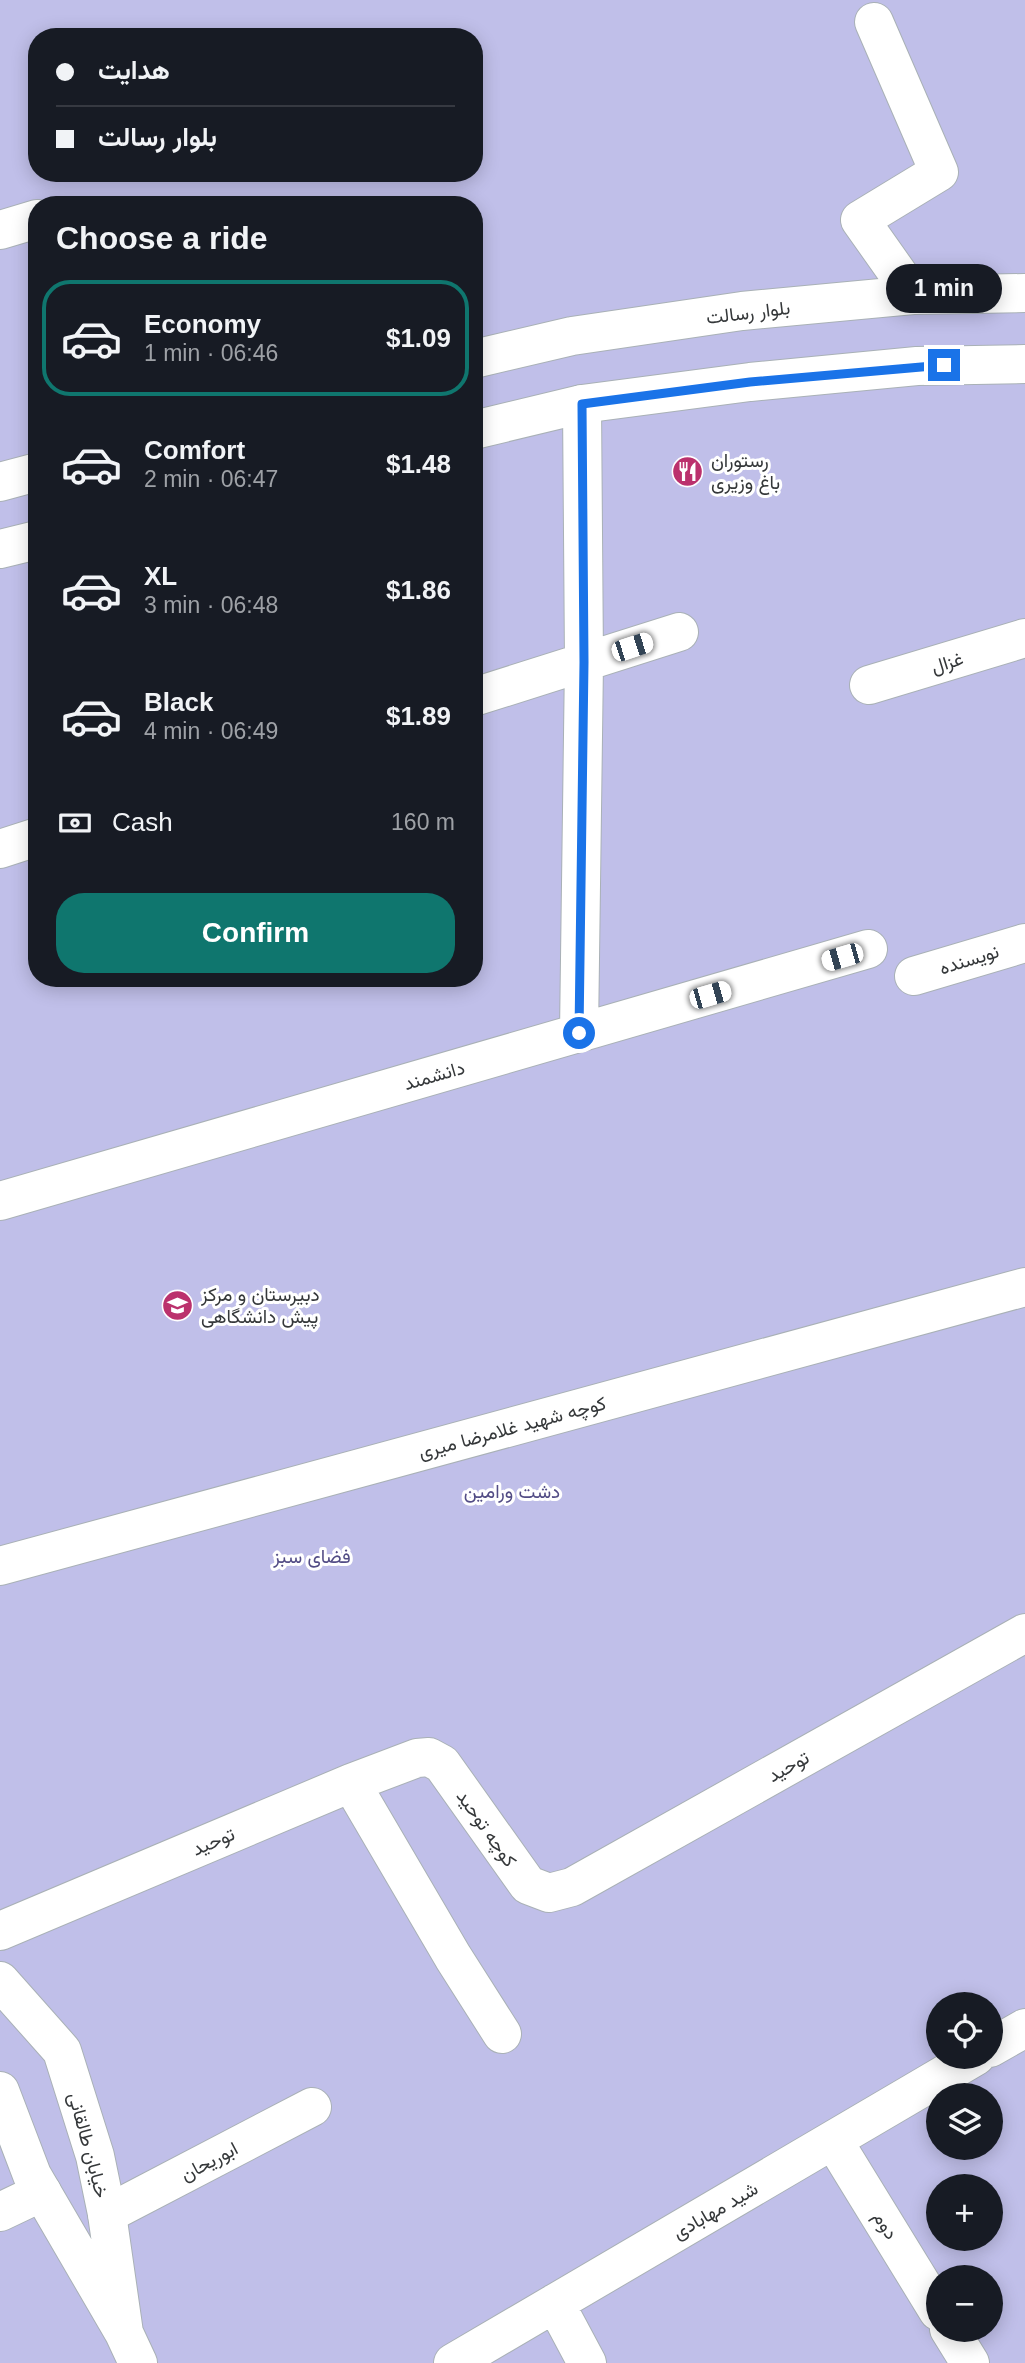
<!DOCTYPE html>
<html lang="en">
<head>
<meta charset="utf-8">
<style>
  body { margin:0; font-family:Helvetica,Vazirmatn,sans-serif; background:#242831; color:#f1f3f6; height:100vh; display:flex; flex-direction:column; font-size:26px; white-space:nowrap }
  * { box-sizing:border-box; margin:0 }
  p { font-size:23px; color:#9ea1a6 }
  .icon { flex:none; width:38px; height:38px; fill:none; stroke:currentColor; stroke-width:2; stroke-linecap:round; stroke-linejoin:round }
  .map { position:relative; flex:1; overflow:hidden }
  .drawer { position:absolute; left:28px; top:196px; width:455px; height:791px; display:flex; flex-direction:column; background:#171b24; border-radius:28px; box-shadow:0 4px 18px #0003 }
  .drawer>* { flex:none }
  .top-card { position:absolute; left:28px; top:28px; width:455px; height:154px; border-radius:28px; box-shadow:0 4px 18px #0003; display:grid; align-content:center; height:154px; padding:0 28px; background:#171b24 }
  .controls { position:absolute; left:926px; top:1992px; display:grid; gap:14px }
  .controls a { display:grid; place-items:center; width:77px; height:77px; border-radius:50%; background:#171b24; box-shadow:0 4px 18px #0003; font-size:35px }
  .end { position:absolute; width:32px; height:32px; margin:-16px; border:9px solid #1a73e8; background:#fff; box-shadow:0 0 0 4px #fff }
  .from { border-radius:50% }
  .bubble { position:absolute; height:49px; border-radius:24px; background:#171b24; box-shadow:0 4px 18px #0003; font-size:23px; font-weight:700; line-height:49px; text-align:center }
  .car { position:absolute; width:21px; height:42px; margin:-21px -10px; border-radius:9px; box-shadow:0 0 5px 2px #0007; background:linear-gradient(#fff 24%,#345 0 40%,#fff 0 76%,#345 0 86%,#fff 0) }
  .top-card b { display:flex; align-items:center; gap:24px; height:66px; font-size:26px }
  .top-card b+b { border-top:2px solid #363941 }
  .top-card i { width:18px; height:18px; background:#f1f3f6 }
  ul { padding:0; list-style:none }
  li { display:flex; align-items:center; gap:21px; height:116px; margin:0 14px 10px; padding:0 14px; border:4px solid transparent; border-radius:28px }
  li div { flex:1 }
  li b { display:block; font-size:26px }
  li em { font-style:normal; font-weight:700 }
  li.current { border-color:#0f766e }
  li>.icon { width:63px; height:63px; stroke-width:1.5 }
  h2 { padding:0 28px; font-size:32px; line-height:84px }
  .pay { display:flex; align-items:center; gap:18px; height:77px; padding:0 28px; font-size:26px }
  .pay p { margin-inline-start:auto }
  .cta { display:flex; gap:14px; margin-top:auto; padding:14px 28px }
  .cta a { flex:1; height:80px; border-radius:28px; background:#0f766e; color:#fff; font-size:28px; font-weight:700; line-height:80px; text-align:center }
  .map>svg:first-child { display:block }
</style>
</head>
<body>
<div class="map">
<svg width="1025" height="2363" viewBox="0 0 1025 2363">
  <rect width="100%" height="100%" fill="#e6edf3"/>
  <path fill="#c0bfe9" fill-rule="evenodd" d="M0 0H1025V2363H0ZM37 37H474V173H37ZM37 205H474V978H37ZM938 2004H990V2056H938ZM938 2095H990V2147H938ZM938 2186H990V2238H938ZM938 2277H990V2329H938Z"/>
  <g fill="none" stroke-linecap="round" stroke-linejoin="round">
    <defs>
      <path id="minor" d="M874 22 939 172 860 220 913 295
        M0 230 37 219
        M869 685 1025 638
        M474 697 679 632
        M0 849 37 837
        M914 976 1025 943
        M579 1033 584 662 582 404
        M0 1201 868 949
        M0 1566 1025 1287
        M351 1783 453 1957 502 2034
        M0 1931 351 1783 417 1758 429 1757 442 1764 528 1885 549 1893 572 1887 1025 1633
        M990 2048 1025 2028
        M833 2140 938 2311
        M0 2212 42 2192
        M107 2214 312 2107
        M555 2303 587 2363
        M949 2329 970 2363
        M453 2363 976 2056"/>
      <path id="major" d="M474 359 572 336 742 311 913 295 1025 293
        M474 430 582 404 750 382 917 366 1025 364
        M0 482 37 472
        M0 549 37 540
        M0 1981 62 2051 95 2156 107 2214 124 2333
        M0 2091 32 2175 124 2333 138 2363"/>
    </defs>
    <use href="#minor" stroke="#a9b1b6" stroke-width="40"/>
    <use href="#major" stroke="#a9b1b6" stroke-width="40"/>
    <use href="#minor" stroke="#fff" stroke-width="38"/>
    <use href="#major" stroke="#fff" stroke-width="38"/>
  </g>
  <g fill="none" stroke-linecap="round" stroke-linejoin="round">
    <path stroke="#1a73e8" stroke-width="9" d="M579 1033 584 662 582 404 750 382 944 365"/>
  </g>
  <defs>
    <symbol id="restaurant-disc" viewBox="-11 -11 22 22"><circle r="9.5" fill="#bb316d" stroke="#fff"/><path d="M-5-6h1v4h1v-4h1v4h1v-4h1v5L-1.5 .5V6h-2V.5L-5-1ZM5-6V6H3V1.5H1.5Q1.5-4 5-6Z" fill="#fff"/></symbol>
    <symbol id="school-disc" viewBox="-11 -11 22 22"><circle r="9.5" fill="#bb316d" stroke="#fff"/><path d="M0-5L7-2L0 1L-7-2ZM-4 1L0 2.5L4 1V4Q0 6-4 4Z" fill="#fff"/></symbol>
  </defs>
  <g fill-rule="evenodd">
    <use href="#restaurant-disc" x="670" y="454" width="35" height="35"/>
    <use href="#school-disc" x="160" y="1288" width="35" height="35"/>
  </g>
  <g text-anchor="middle" stroke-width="6" stroke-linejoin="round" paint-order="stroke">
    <g font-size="19" fill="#35383a" stroke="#fff">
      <text transform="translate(748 312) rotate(-7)" y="7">بلوار رسالت</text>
      <text transform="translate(947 662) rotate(-17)" y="7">غزال</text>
      <text transform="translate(969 959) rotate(-17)" y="7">نویسنده</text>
      <text transform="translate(434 1075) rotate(-16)" y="7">دانشمند</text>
      <text transform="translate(512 1427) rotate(-15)" y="7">کوچه شهید غلامرضا میری</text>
      <text transform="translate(788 1766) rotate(-29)" y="7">توحید</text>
      <text transform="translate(487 1828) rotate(55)" y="7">کوچه توحید</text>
      <text transform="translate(213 1841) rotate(-23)" y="7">توحید</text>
      <text transform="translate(89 2145) rotate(75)" y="7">خیابان طالقانی</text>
      <text transform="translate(209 2161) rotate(-28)" y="7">ابوریحان</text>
      <text transform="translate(715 2210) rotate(-30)" y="7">شید مهابادی</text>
      <text transform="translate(886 2225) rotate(58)" y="7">دوم</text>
    </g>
    <g font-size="19" fill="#35383a" stroke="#fff" text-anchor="start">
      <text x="711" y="467">رستوران<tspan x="711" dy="22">باغ وزیری</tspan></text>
      <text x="201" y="1301">دبیرستان و مرکز<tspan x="201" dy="22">پیش دانشگاهی</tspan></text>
    </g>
    <g font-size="19" fill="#524c85" stroke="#fff">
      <text x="512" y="1498">دشت ورامین</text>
      <text x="312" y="1563">فضای سبز</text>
    </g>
  </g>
</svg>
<div class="controls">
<a><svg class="icon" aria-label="locate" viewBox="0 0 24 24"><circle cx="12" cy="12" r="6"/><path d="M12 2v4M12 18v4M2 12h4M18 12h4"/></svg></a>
<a><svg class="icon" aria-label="layers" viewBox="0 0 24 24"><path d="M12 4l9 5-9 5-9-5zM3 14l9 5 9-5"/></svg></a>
<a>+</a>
<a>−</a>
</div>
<i class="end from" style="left:579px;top:1033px"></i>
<i class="end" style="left:944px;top:365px"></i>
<div class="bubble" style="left:886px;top:264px;width:116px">1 min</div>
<i class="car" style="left:632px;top:647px;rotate:72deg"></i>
<i class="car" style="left:842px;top:957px;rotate:254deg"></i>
<i class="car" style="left:710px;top:995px;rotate:74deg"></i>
<div class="top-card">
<b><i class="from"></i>هدایت</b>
<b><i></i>بلوار رسالت</b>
</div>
<section class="drawer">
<h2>Choose a ride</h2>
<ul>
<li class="current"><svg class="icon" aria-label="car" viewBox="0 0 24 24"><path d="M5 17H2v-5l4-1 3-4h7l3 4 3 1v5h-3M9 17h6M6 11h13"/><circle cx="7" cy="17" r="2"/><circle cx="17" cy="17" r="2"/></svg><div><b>Economy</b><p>1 min · 06:46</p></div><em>$1.09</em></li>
<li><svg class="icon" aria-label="car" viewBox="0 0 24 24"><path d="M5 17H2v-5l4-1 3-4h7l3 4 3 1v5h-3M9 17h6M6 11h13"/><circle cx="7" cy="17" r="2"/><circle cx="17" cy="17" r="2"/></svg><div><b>Comfort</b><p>2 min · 06:47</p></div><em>$1.48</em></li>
<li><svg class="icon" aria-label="car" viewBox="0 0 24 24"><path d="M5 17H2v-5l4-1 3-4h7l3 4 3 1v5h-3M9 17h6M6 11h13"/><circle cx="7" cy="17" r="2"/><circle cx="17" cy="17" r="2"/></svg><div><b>XL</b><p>3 min · 06:48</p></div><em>$1.86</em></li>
<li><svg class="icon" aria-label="car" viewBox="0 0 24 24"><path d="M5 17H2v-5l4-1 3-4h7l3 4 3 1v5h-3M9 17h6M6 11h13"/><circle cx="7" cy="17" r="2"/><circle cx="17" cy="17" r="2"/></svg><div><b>Black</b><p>4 min · 06:49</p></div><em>$1.89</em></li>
</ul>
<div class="pay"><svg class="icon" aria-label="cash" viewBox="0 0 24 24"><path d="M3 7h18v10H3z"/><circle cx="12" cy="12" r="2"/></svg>Cash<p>160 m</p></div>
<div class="cta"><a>Confirm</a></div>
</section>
</div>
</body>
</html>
